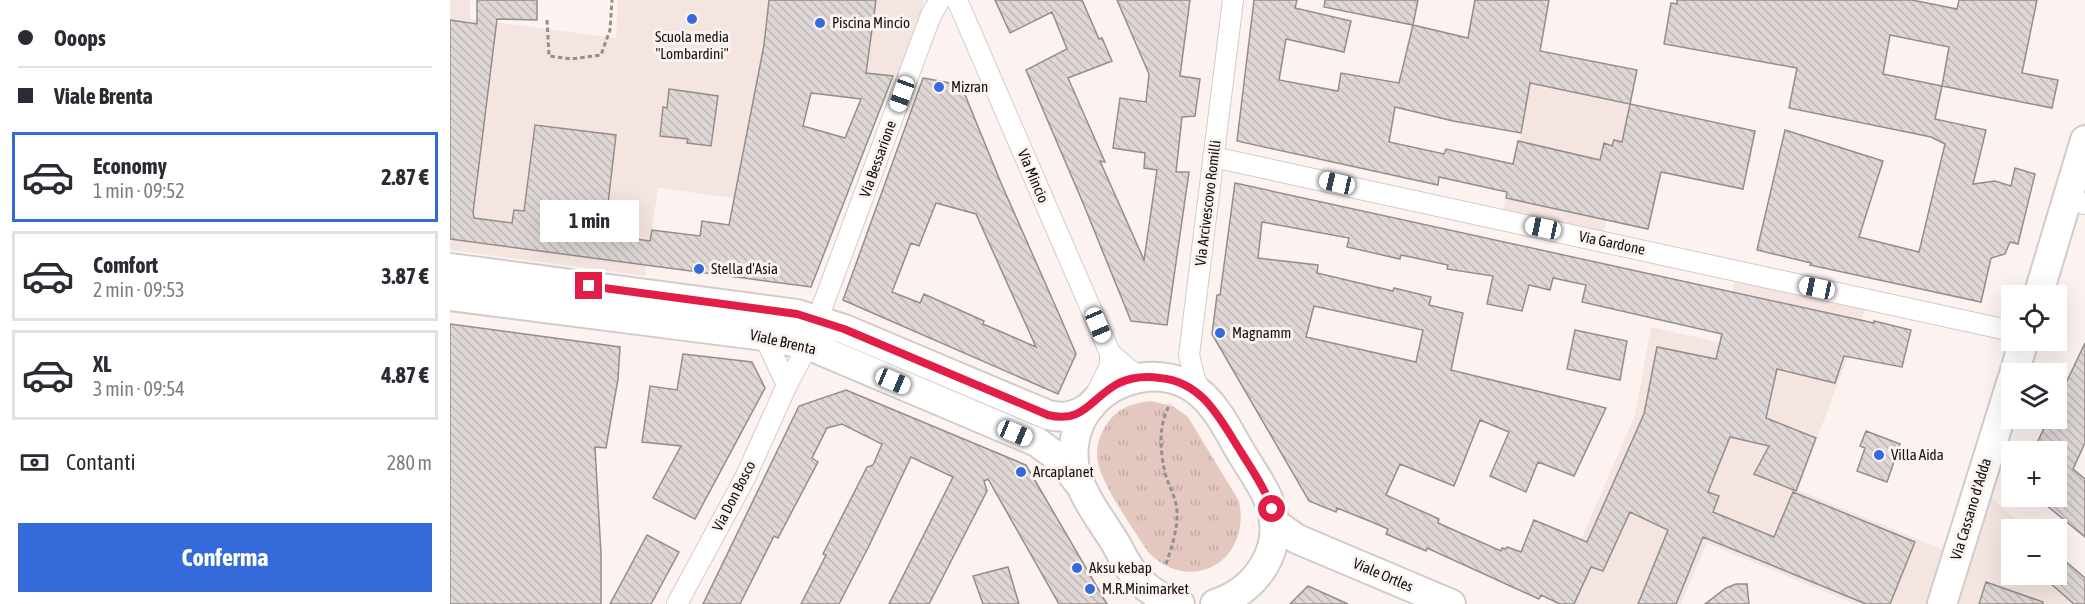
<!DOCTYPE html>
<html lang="it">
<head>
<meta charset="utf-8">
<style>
  body { margin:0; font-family:"Asap Condensed",sans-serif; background:#f2f2f3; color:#2b2b33; height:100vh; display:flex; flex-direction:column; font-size:22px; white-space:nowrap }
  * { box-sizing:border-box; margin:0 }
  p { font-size:20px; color:#7c7c81 }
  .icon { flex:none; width:33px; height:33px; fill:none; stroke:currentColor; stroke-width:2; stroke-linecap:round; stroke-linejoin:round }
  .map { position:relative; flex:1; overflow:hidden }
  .sheet { display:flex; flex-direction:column; background:#fff; width:450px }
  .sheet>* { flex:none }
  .banner { display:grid; align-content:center; height:132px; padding:0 18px; background:#fff }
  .buttons { position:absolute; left:1551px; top:285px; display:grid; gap:12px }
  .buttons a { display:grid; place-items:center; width:66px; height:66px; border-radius:0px; background:#fff; box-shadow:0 6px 24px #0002; font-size:30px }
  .end { position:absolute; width:27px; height:27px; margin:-14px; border:8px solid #e11d48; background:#fff; box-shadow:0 0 0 3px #fff }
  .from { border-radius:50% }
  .bubble { position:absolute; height:42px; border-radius:0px; background:#fff; box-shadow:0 6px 24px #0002; font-size:20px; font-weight:700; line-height:42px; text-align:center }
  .car { position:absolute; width:18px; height:36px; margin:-18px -9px; border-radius:8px; box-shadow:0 0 4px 2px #0007; background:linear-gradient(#fff 24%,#345 0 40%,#fff 0 76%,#345 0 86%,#fff 0) }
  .banner b { display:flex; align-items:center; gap:21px; height:57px; font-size:22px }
  .banner b+b { border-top:2px solid #e1e1e2 }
  .banner i { width:15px; height:15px; background:#2b2b33 }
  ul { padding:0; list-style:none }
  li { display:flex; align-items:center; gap:18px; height:90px; margin:0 12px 9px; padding:0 6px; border:3px solid #e1e1e2; border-radius:0px }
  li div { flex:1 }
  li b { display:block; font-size:22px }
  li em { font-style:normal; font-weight:700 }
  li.on { border-color:#346ad9 }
  li>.icon { width:54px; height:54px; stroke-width:1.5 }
  .pay { display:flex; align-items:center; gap:15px; height:66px; padding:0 18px; font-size:22px }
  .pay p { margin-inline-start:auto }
  .primary-button { display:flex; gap:12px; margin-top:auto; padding:12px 18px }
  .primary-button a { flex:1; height:69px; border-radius:0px; background:#346ad9; color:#fff; font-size:24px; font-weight:700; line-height:69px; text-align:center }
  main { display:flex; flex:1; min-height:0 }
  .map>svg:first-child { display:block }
</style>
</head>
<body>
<main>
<section class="sheet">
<div class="banner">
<b><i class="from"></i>Ooops</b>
<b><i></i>Viale Brenta</b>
</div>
<ul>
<li class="on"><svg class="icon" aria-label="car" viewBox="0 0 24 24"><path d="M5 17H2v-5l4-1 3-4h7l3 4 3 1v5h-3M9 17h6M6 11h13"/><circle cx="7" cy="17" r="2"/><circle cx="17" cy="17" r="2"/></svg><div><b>Economy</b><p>1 min · 09:52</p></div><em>2.87 €</em></li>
<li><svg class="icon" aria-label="car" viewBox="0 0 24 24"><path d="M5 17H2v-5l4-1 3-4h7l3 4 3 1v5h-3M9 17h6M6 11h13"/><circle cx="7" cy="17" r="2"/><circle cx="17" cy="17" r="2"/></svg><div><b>Comfort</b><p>2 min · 09:53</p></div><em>3.87 €</em></li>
<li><svg class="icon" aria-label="car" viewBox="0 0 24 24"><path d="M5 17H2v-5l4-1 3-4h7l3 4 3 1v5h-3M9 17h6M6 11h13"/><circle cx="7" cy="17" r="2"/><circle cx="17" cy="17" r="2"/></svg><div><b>XL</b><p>3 min · 09:54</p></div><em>4.87 €</em></li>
</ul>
<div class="pay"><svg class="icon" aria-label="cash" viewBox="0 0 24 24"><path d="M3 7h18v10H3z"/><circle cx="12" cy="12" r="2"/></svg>Contanti<p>280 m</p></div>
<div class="primary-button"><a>Conferma</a></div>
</section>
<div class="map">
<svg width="1635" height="604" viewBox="0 0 1635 604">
  <defs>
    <pattern id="grass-tufts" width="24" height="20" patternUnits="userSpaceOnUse" patternTransform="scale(1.5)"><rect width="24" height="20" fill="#e4c8c0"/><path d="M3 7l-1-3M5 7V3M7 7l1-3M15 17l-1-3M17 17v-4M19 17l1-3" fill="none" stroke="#c3aba4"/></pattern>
    <pattern id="building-back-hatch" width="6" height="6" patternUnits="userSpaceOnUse" patternTransform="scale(1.5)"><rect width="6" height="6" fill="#dfd7d5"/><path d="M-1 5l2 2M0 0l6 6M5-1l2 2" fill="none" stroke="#beb8b6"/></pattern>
  </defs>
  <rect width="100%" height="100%" fill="#fcf3f1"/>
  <path fill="#f5e5e1" d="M0 0H20V19L166 38 168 0H474V2L449 76 311 58 284 198 208 188 195 276 0 250Z
    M1086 50 1187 70 1153 237 1052 216 1071 133Z
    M1286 273 1418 302 1348 490 1494 550 1478 604H1404L1257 543 1231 604H1103L1185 415 1201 327 1272 343Z
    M1537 494 1578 529 1562 530V574H1606L1607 553 1635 578V604H1505Z"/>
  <path fill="url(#grass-tufts)" d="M701 401 723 406 738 417 789 501C802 561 740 596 698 552 684 530 653 487 648 463 645 449 649 435 657 424 667 408 683 403 701 401Z"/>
  <path fill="url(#building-back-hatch)" stroke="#948d8b" stroke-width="1.5" fill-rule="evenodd" d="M27 0H87V20L47 19 23 213 24 218 62 223 64 210 74 211 85 125 166 135 156 221 166 223 164 236 200 241 202 230 250 236 252 221 279 225 314 45 319 0H426L416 73 443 76 361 287 0 239V20L27 24ZM361 93 411 99 395 138 353 126Z
    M545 0H632L649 39 652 38 662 61 618 78 655 162 650 161 694 260 707 170 694 168 695 153 663 148 670 98 696 102 699 74 667 0H740L730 76 750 79 745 116 732 117 726 172H739L717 325 681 321 633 203 576 70 617 49 602 12 560 33Z
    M804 0H847L845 8 901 21 894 52 836 39 829 80 888 91 891 73 949 83 963 25 1018 38 1025 0H1099L1090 51 1187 70 1180 104 1305 131 1293 189 1211 172 1198 229 1056 198 1057 192 989 177 988 185 787 141ZM1080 83 1180 104 1172 142 1164 140 1162 146 1154 143 1150 160 1068 141 1063 164 996 149 994 154 939 142 945 107 1003 121 1071 133Z
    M875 0H968L963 25 874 7Z
    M1227 0H1462L1507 9 1509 0H1587L1572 73 1608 80 1602 108 1492 86 1485 119 1536 130 1523 184 1545 181 1561 186 1565 168 1585 174 1568 244 1560 242 1555 254 1541 258 1531 302 1360 265 1361 263 1307 250 1335 130 1433 161 1409 237 1469 252 1495 144 1481 137 1339 108 1347 68 1214 44 1221 3 1227 4ZM1440 35 1499 47 1492 86 1433 74Z
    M473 78 511 85 551 183 612 321 626 354 608 394 393 300ZM486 203 526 214 586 347 533 324 534 321 474 294 470 303 442 292 461 243 469 246Z
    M219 89 268 96 261 146 237 143 238 139 210 136 213 107 217 108Z
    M785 183 1424 323V321L1461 330 1452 367 1394 356 1385 383 1327 369 1316 418 1366 438 1346 491 1304 474 1319 446 1280 437 1258 492 1269 496 1263 512 1324 537 1343 492 1465 542 1440 604H1416L1253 537 1226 604H1188L1218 530 1180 512 1153 571 1141 567 1124 604H1110L1091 595 1089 599 977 548 976 551 936 534 938 529 922 522 887 508 886 512 859 501 762 334 767 295H770ZM812 222 899 238 897 247 950 259 951 255 998 265 997 269 1043 276 1037 304 1072 311 1079 285 1100 290 1103 278 1136 285 1132 302 1272 334 1266 359 1207 347 1194 414 1137 542 1084 520 1071 552 1057 547 1056 549 1052 548 1051 551 988 523 989 519 936 495 950 464 1004 486 1030 420 1059 432 1040 476 1076 492 1088 462 1124 476 1156 408 1001 370 1013 313 979 305 981 297 944 288 943 291 867 273 868 265 808 258ZM864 306 973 330 966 362 856 337Z
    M0 324 170 347 168 379 156 448 145 447 151 554V604H0Z
    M1125 330 1177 341 1170 380 1117 369Z
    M1635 343V443L1623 469 1635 479V537L1585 496H1606V452H1587L1590 445 1587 443 1599 418H1606V404Z
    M233 354 302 362 315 388 245 519 203 498 231 446 192 442 200 386 227 390Z
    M396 390 576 465 657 604H609L538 479 534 481 537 491 479 604H439L503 477 461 457 419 546 389 604H351L376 555 373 554 417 467 423 465 432 444 392 424 377 428 362 458 368 462 328 538 324 536 290 604H253L349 406Z
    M1416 431 1450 444 1437 482 1407 471 1415 448 1410 446Z
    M197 535 229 552 201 604H160Z
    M1606 553 1635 578V604H1624L1590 574H1606Z
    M558 567 569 604H533L523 576Z
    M1536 582 1593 602V604H1529Z
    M1286 584H1297L1299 604H1255L1276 588Z
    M858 586 898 604H840Z"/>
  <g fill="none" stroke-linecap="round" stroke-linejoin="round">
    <defs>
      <path id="street" d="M507 0 660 353
        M763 157 1562 331
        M1617 198 1635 204
        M314 336 337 385
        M753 394 745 380 739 355 783 0
        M644 398 660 366V353L681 371 693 377
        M227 604 295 478 337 385 358 345 481 15 490 0"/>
      <path id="secondary" d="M0 268 347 314 394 329 598 415C616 419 626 416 641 406
        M0 296 314 336 358 345 587 442 610 459 631 486
        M1588 296 1635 140
        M1564 374 1574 340
        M824 523 847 539 1001 604
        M730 604C715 600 702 593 691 582 680 572 673 557 666 544 652 521 632 496 625 469 621 450 625 428 636 412 661 375 716 364 751 394 769 410 780 434 792 454 801 469 812 484 819 501 837 546 808 590 765 604
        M1492 604 1562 380"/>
    </defs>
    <use href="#street" stroke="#d3cbc9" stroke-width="22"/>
    <use href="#secondary" stroke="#d3cbc9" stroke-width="32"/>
    <path stroke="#948e8c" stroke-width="3" stroke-dasharray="4.5 3" stroke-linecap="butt" d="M97 20 99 56 121 59 151 55 160 30 162 0
      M716 564C722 546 730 524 726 504 724 494 718 484 715 473 710 450 708 425 720 404"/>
    <use href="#street" stroke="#fff" stroke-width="20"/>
    <use href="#secondary" stroke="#fff" stroke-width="28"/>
  </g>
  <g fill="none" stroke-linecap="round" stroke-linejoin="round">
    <path stroke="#e11d48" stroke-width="8" d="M139 286 347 314 394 329 598 415C635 424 641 397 669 383 682 377 696 376 710 378 753 382 770 419 791 452 802 470 815 488 822 509"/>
  </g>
  <g fill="#346ad9" stroke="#fcf3f1" stroke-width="2">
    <circle cx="242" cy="19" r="6"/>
    <circle cx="370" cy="23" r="6"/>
    <circle cx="489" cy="87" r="6"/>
    <circle cx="249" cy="269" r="6"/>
    <circle cx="770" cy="333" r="6"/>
    <circle cx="1429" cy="455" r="6"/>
    <circle cx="571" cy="472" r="6"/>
    <circle cx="627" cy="568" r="6"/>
    <circle cx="640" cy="589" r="6"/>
  </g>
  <g text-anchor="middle" stroke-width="6" stroke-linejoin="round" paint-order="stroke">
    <g font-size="15" fill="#141211" stroke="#fcf3f1" text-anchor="start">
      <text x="382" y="28">Piscina Mincio</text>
      <text x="242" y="42" text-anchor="middle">Scuola media<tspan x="242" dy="17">"Lombardini"</tspan></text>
      <text x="501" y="92">Mizran</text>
      <text x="261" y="274">Stella d'Asia</text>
      <text x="782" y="338">Magnamm</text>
      <text x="1441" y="460">Villa Aida</text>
      <text x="583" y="477">Arcaplanet</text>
      <text x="639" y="573">Aksu kebap</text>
      <text x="652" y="594">M.R.Minimarket</text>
    </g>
    <g font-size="15" fill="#141211" stroke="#fcf3f1">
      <text transform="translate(428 159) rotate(-70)" y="5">Via Bessarione</text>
      <text transform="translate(583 176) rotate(67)" y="5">Via Mincio</text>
      <text transform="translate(758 203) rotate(-83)" y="5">Via Arcivescovo Romilli</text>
      <text transform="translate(1162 243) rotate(12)" y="5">Via Gardone</text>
      <text transform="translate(333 342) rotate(13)" y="5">Viale Brenta</text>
      <text transform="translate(284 496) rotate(-63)" y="5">Via Don Bosco</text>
      <text transform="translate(1521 509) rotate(-73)" y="5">Via Cassano d'Adda</text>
      <text transform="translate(933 575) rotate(23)" y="5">Viale Ortles</text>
    </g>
  </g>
</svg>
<div class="buttons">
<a><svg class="icon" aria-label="locate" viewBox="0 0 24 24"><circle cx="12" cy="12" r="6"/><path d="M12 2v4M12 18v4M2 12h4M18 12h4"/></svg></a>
<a><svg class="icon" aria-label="layers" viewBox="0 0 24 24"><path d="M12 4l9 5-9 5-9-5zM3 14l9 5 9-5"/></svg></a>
<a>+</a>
<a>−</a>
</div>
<i class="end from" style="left:822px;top:509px"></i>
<i class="end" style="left:139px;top:286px"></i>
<div class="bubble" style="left:90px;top:200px;width:99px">1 min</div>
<i class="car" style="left:452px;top:94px;rotate:200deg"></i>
<i class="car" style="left:887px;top:183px;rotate:283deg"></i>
<i class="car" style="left:1093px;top:228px;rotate:282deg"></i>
<i class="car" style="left:1367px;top:288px;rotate:282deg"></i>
<i class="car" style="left:648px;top:325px;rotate:157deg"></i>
<i class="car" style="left:443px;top:381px;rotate:113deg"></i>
<i class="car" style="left:565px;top:433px;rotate:113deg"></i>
</div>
</main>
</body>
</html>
